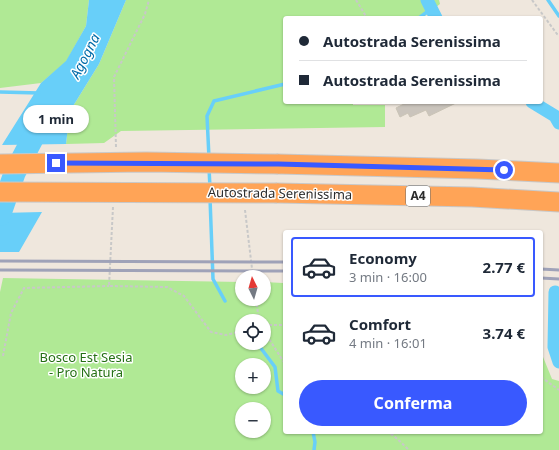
<!DOCTYPE html>
<html lang="it">
<head>
<meta charset="utf-8">
<style>
  body { margin:0; font-family:"Noto Sans",sans-serif; background:#f2f2f3; color:#1f2937; height:100vh; display:flex; flex-direction:column; font-size:15px; white-space:nowrap }
  * { box-sizing:border-box; margin:0 }
  p { font-size:13px; color:#747a83 }
  .icon { flex:none; width:22px; height:22px; fill:none; stroke:currentColor; stroke-width:2; stroke-linecap:round; stroke-linejoin:round }
  .map { position:relative; flex:1; overflow:hidden }
  .sheet { position:absolute; left:283px; top:230px; width:260px; height:204px; display:flex; flex-direction:column; background:#fff; border-radius:4px; box-shadow:0 1px 3px #0004 }
  .sheet>* { flex:none }
  .banner { position:absolute; left:283px; top:16px; width:260px; height:88px; border-radius:4px; box-shadow:0 1px 3px #0004; display:grid; align-content:center; height:88px; padding:0 16px; background:#fff }
  .needle { width:26px; rotate:355deg }
  .buttons { position:absolute; left:235px; top:270px; display:grid; gap:8px }
  .buttons a { display:grid; place-items:center; width:36px; height:36px; border-radius:50%; background:#fff; box-shadow:0 1px 3px #0004; font-size:20px }
  .end { position:absolute; width:18px; height:18px; margin:-9px; border:5px solid #3959ff; background:#fff; box-shadow:0 0 0 2px #fff }
  .from { border-radius:50% }
  .bubble { position:absolute; height:28px; border-radius:14px; background:#fff; box-shadow:0 1px 3px #0004; font-size:13px; font-weight:700; line-height:28px; text-align:center }
  .banner b { display:flex; align-items:center; gap:14px; height:38px; font-size:15px }
  .banner b+b { border-top:1px solid #e0e1e3 }
  .banner i { width:10px; height:10px; background:#1f2937 }
  ul { padding:7px 0 0; list-style:none }
  li { display:flex; align-items:center; gap:12px; height:60px; margin:0 8px 6px; padding:0 8px; border:2px solid transparent; border-radius:4px }
  li div { flex:1 }
  li b { display:block; font-size:15px }
  li em { font-style:normal; font-weight:700 }
  li.on { border-color:#3959ff }
  li>.icon { width:36px; height:36px; stroke-width:1.5 }
  .button { display:flex; gap:8px; margin-top:auto; padding:8px 16px }
  .button a { flex:1; height:46px; border-radius:24px; background:#3959ff; color:#fff; font-size:16px; font-weight:700; line-height:46px; text-align:center }
  .map>svg:first-child { display:block }
</style>
</head>
<body>
<div class="map">
<svg width="559" height="450" viewBox="0 0 559 450">
  <rect width="100%" height="100%" fill="#efe7dd"/>
  <path fill="#b0e995" fill-rule="evenodd" d="M0 0H89L86 26 66 62 41 83 0 88Z
    M126 0H439L440 4 422 18H285V102H353V105H385V127L121 131 104 143 66 144 70 111 99 64Z
    M3 278 242 282V299H264V282L283 283 285 293V432H541V352L552 379 559 381V450H0V292ZM242 321H264V343H242ZM242 365H264V387H242ZM242 409H264V431H242Z"/>
  <path fill="#68cff9" d="M89 0H126L99 64 70 111 66 144 2 145 41 83 66 61 86 26Z
    M42 212 19 252H0V213Z"/>
  <g fill="none" stroke-linecap="round" stroke-linejoin="round">
    <path stroke="#68cff9" stroke-width="3.5" d="M548 0 559 16
      M419 18 431 9
      M0 92 39 93
      M209 158 207 116 214 101 285 84
      M209 168 210 188
      M210 198 213 279 225 301
      M257 343 275 367 278 391 285 395
      M313 432 315 442 314 450"/>
    <path stroke="#68cff9" stroke-width="13" d="M427 0 436 18
      M532 102 555 116 559 123
      M555 292 554 347 559 362"/>
    <path stroke="#68cff9" stroke-width="22" d="M0 215 15 172 43 119"/>
  </g>
  <path fill="#cac4bc" stroke="#cac4b6" d="M408 102H458L429 116 426 110 410 117 408 113 400 117 396 108Z"/>
  <g fill="none" stroke-linecap="round" stroke-linejoin="round">
    <defs>
      <path id="highway" d="M278 164 477 169 559 173
        M277 193 472 197 559 202"/>
    </defs>
    <use href="#highway" stroke="#c8c8c8" stroke-width="21"/>
    <path stroke="#c8c8c8" stroke-width="2" stroke-dasharray="3 2" stroke-linecap="butt" d="M356 0 367 18
      M532 0 557 34 559 35
      M116 147 114 77 145 14 149 0
      M113 207 109 286 167 287 184 296 211 332 226 335 242 331
      M245 210 253 277
      M256 299 259 321
      M264 325H285
      M264 331 285 364
      M3 356 11 313 24 288 109 286
      M541 377 559 390
      M386 432 393 435 409 450"/>
    <use href="#highway" stroke="#ffa457" stroke-width="19"/>
    <path stroke="#9fa2b8" stroke-width="3" d="M0 261 285 262
      M541 269 559 270
      M0 270 285 271
      M541 278 559 279"/>
    <defs>
      <path id="highway-bridge" d="M0 164 146 162 278 164
        M0 192 277 193"/>
    </defs>
    <use href="#highway-bridge" stroke="#c8c8c8" stroke-width="21" stroke-linecap="butt"/>
    <use href="#highway-bridge" stroke="#ffa457" stroke-width="19"/>
  </g>
  <g fill="none" stroke-linecap="round" stroke-linejoin="round">
    <path stroke="#3959ff" stroke-width="5" d="M56 163 278 164 504 170"/>
  </g>
  <g text-anchor="middle" stroke-width="3" stroke-linejoin="round" paint-order="stroke">
    <rect fill="#fff" stroke="#6b6b6b" stroke-width="1" x="406" y="186" width="24" height="20" rx="3"/>
    <g font-size="12" font-weight="bold" fill="#2c2c2c">
      <text x="418" y="200">A4</text>
    </g>
    <g font-size="13" fill="#2c2c2c" stroke="#fff">
      <text transform="translate(280 193) rotate(1)" y="5">Autostrada Serenissima</text>
    </g>
    <g font-size="13" fill="#257014" stroke="#fff">
      <text x="86" y="362">Bosco Est Sesia<tspan x="86" dy="15">- Pro Natura</tspan></text>
    </g>
    <g font-size="14" font-style="italic" fill="#026ca9" stroke="#fff">
      <text transform="translate(85 56) rotate(-63)" y="5">Agogna</text>
    </g>
  </g>
</svg>
<div class="buttons">
<a><svg class="needle" viewBox="-14 -14 28 28"><path d="M0-13l5 13h-10z" fill="#e53935"/><path d="M0 13l5-13h-10z" fill="#747a83"/></svg></a>
<a><svg class="icon" aria-label="locate" viewBox="0 0 24 24"><circle cx="12" cy="12" r="6"/><path d="M12 2v4M12 18v4M2 12h4M18 12h4"/></svg></a>
<a>+</a>
<a>−</a>
</div>
<i class="end from" style="left:504px;top:170px"></i>
<i class="end" style="left:56px;top:163px"></i>
<div class="bubble" style="left:23px;top:105px;width:66px">1 min</div>
<div class="banner">
<b><i class="from"></i>Autostrada Serenissima</b>
<b><i></i>Autostrada Serenissima</b>
</div>
<section class="sheet">
<ul>
<li class="on"><svg class="icon" aria-label="car" viewBox="0 0 24 24"><path d="M5 17H2v-5l4-1 3-4h7l3 4 3 1v5h-3M9 17h6M6 11h13"/><circle cx="7" cy="17" r="2"/><circle cx="17" cy="17" r="2"/></svg><div><b>Economy</b><p>3 min · 16:00</p></div><em>2.77 €</em></li>
<li><svg class="icon" aria-label="car" viewBox="0 0 24 24"><path d="M5 17H2v-5l4-1 3-4h7l3 4 3 1v5h-3M9 17h6M6 11h13"/><circle cx="7" cy="17" r="2"/><circle cx="17" cy="17" r="2"/></svg><div><b>Comfort</b><p>4 min · 16:01</p></div><em>3.74 €</em></li>
</ul>
<div class="button"><a>Conferma</a></div>
</section>
</div>
</body>
</html>
